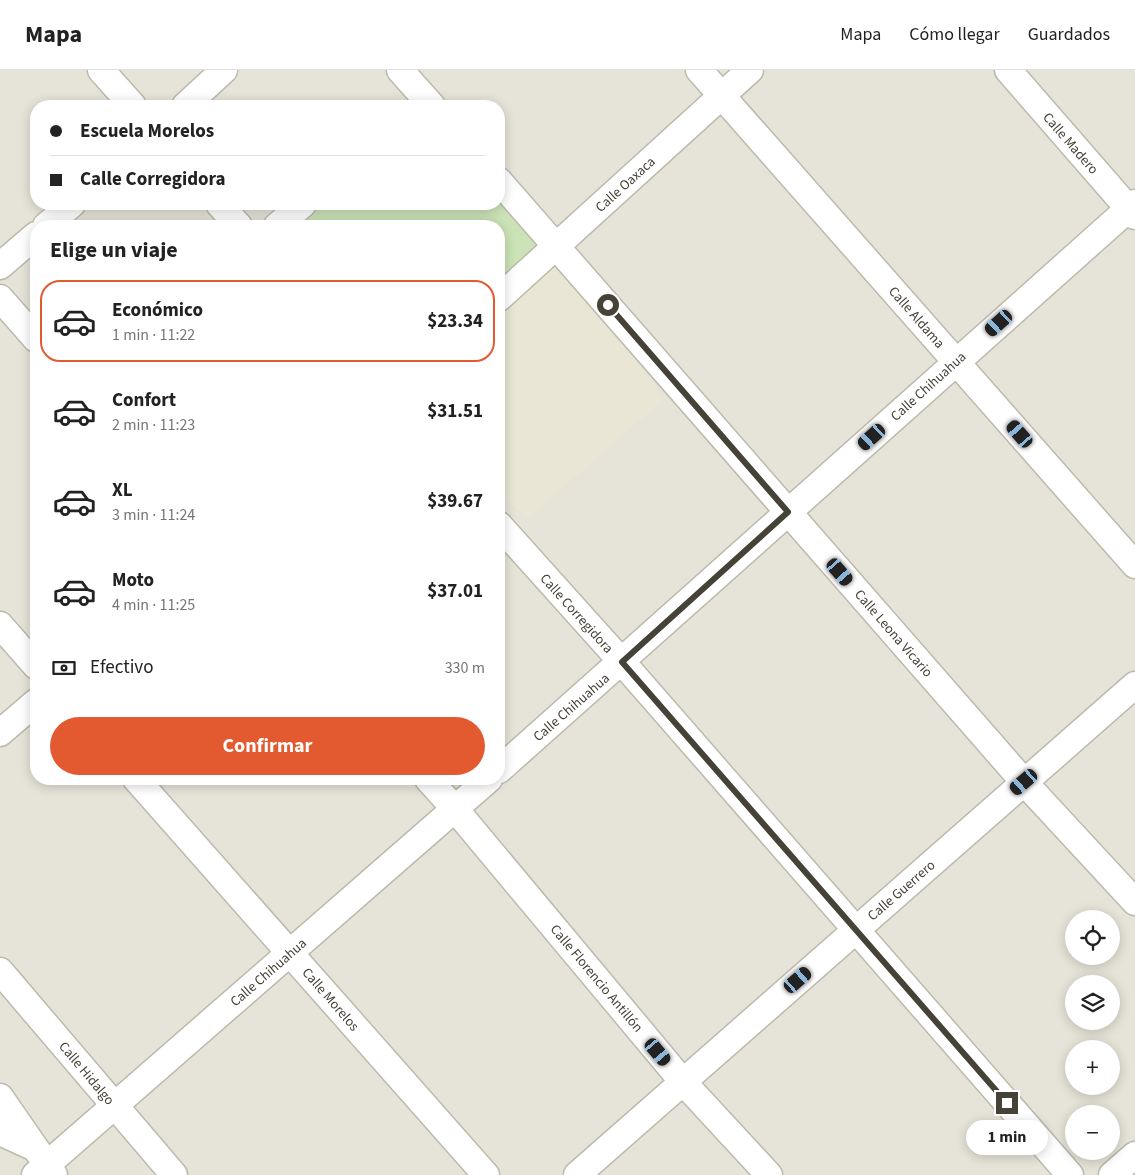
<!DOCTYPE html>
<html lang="es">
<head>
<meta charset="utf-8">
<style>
  body { margin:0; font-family:"Source Sans 3",sans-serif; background:#f2f2f2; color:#222; height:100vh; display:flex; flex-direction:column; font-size:19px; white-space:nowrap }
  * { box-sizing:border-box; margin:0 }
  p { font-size:16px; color:#767676 }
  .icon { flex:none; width:28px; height:28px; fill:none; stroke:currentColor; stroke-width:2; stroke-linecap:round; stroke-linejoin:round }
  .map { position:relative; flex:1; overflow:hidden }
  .details { position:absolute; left:30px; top:150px; width:475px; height:565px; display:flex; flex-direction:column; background:#fff; border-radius:20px; box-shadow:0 2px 12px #0003 }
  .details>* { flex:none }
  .guide { position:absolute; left:30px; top:30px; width:475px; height:110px; border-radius:20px; box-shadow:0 2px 12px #0003; display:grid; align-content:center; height:110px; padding:0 20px; background:#fff }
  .fabs { position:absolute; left:1065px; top:840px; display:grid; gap:10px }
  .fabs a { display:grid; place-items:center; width:55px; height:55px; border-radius:50%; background:#fff; box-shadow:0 2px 12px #0003; font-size:25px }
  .end { position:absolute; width:22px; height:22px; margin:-11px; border:6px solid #464238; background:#fff; box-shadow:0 0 0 2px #fff }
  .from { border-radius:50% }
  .bubble { position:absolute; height:35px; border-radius:18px; background:#fff; box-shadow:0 2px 12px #0003; font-size:16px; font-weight:700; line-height:35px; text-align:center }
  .car { position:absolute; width:15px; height:30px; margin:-15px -8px; border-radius:6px; box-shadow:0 0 4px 1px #0007; background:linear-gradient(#222 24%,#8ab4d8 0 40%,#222 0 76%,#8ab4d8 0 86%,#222 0) }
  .guide b { display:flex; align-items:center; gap:18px; height:48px; font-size:19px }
  .guide b+b { border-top:1px solid #e0e0e0 }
  .guide i { width:12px; height:12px; background:#222 }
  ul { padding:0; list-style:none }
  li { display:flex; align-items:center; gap:15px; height:82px; margin:0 10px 8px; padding:0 10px; border:2px solid transparent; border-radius:20px }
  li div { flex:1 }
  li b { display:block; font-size:19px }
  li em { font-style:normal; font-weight:700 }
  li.active { border-color:#e35930 }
  li>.icon { width:45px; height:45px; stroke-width:1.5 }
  h2 { padding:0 20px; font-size:22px; line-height:60px }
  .pay { display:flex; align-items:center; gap:12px; height:55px; padding:0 20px; font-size:19px }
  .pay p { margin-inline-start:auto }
  .primary-button { display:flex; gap:10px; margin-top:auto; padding:10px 20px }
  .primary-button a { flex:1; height:58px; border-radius:30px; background:#e35930; color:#fff; font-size:20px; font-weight:700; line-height:58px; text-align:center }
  header { display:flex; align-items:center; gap:30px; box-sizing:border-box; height:70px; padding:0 25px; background:#fff; border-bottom:1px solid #e0e0e0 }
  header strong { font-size:24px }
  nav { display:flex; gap:28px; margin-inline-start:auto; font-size:18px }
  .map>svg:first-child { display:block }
</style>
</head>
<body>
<header>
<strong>Mapa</strong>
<nav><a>Mapa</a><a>Cómo llegar</a><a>Guardados</a></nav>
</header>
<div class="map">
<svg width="1135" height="1105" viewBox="0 0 1135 1105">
  <rect width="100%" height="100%" fill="#f3f1e9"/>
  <path fill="#e6e3d8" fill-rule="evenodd" d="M0 0H1135V1105H0ZM36 36H499V134H36ZM36 156H499V709H36ZM1074 849H1111V886H1074ZM1074 914H1111V951H1074ZM1074 979H1111V1016H1074ZM1074 1044H1111V1081H1074Z"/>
  <path fill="#eae6d5" d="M552 173 664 329 528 448 499 423V221Z"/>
  <path fill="#cbe3b7" d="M499 112 552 173 499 221V156H277L303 134H499Z"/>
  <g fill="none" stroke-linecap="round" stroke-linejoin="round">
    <defs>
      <path id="street" d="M101 0 133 36
        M400 0 432 36
        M699 0 1135 495
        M1008 0 1135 146
        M185 36 224 0
        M499 111 1024 712 1135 832
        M219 134 239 156
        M46 156 72 134
        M277 156 303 134
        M0 196 36 165
        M0 228 36 269
        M499 228 750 0
        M499 455 622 592 1070 1105
        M0 555 36 596
        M0 663 36 632
        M499 700 1135 133
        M136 709 486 1105
        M428 709 455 739 683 1012 769 1105
        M0 901 174 1105
        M0 1027 54 1105
        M0 1062 35 1078
        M35 1105 489 709
        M577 1105 1135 615
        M1112 1105 1135 1085"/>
    </defs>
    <use href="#street" stroke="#bdb9ad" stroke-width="29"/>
    <use href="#street" stroke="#fff" stroke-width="26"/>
  </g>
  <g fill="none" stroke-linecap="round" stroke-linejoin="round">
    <path stroke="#464238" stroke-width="6" d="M608 235 788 442 622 592 1007 1033"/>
  </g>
  <g text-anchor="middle" stroke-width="4.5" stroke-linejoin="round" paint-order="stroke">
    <g font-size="14" fill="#464238" stroke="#fff">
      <text transform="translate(1071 73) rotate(49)" y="5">Calle Madero</text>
      <text transform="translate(625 114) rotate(-42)" y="5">Calle Oaxaca</text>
      <text transform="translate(917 247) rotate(49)" y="5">Calle Aldama</text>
      <text transform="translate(928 316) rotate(-42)" y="5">Calle Chihuahua</text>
      <text transform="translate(577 543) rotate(48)" y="5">Calle Corregidora</text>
      <text transform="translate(894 563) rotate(49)" y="5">Calle Leona Vicario</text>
      <text transform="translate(571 637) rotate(-41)" y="5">Calle Chihuahua</text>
      <text transform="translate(901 820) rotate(-41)" y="5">Calle Guerrero</text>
      <text transform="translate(268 902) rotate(-41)" y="5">Calle Chihuahua</text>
      <text transform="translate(597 908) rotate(50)" y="5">Calle Florencio Antillón</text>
      <text transform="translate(331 929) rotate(49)" y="5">Calle Morelos</text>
      <text transform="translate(87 1003) rotate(50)" y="5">Calle Hidalgo</text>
    </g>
  </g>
</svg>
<div class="fabs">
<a><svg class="icon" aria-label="locate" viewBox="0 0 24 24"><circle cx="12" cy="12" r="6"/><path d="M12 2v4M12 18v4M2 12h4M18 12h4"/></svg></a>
<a><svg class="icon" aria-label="layers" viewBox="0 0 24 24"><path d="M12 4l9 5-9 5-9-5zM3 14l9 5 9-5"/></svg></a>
<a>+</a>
<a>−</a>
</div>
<i class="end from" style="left:608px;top:235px"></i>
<i class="end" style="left:1007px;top:1033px"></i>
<div class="bubble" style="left:966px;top:1050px;width:82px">1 min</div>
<i class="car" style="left:999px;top:253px;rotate:228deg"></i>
<i class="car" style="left:1020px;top:364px;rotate:319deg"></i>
<i class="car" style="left:872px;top:367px;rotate:228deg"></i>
<i class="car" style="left:840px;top:502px;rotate:139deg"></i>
<i class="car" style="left:1024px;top:712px;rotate:229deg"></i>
<i class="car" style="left:798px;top:910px;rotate:49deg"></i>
<i class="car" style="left:658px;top:982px;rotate:140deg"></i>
<div class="guide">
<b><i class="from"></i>Escuela Morelos</b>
<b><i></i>Calle Corregidora</b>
</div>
<section class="details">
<h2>Elige un viaje</h2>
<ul>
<li class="active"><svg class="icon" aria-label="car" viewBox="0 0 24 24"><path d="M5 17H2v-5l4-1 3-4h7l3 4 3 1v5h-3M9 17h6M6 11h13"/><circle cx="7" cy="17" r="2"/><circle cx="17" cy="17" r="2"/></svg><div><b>Económico</b><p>1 min · 11:22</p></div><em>$23.34</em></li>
<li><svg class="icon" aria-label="car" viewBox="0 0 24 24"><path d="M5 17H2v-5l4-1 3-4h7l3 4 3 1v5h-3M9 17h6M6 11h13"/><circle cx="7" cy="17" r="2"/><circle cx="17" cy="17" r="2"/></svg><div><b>Confort</b><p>2 min · 11:23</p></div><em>$31.51</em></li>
<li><svg class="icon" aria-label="car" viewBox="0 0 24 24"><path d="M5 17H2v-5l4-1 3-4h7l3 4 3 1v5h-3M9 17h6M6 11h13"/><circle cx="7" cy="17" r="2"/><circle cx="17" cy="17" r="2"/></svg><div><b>XL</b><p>3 min · 11:24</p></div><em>$39.67</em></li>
<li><svg class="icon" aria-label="car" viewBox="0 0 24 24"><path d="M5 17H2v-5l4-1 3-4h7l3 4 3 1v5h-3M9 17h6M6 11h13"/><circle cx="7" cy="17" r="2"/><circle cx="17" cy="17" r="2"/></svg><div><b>Moto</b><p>4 min · 11:25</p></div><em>$37.01</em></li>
</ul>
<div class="pay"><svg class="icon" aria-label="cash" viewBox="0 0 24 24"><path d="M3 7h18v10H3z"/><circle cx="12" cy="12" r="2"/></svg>Efectivo<p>330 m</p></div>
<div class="primary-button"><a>Confirmar</a></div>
</section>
</div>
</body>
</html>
